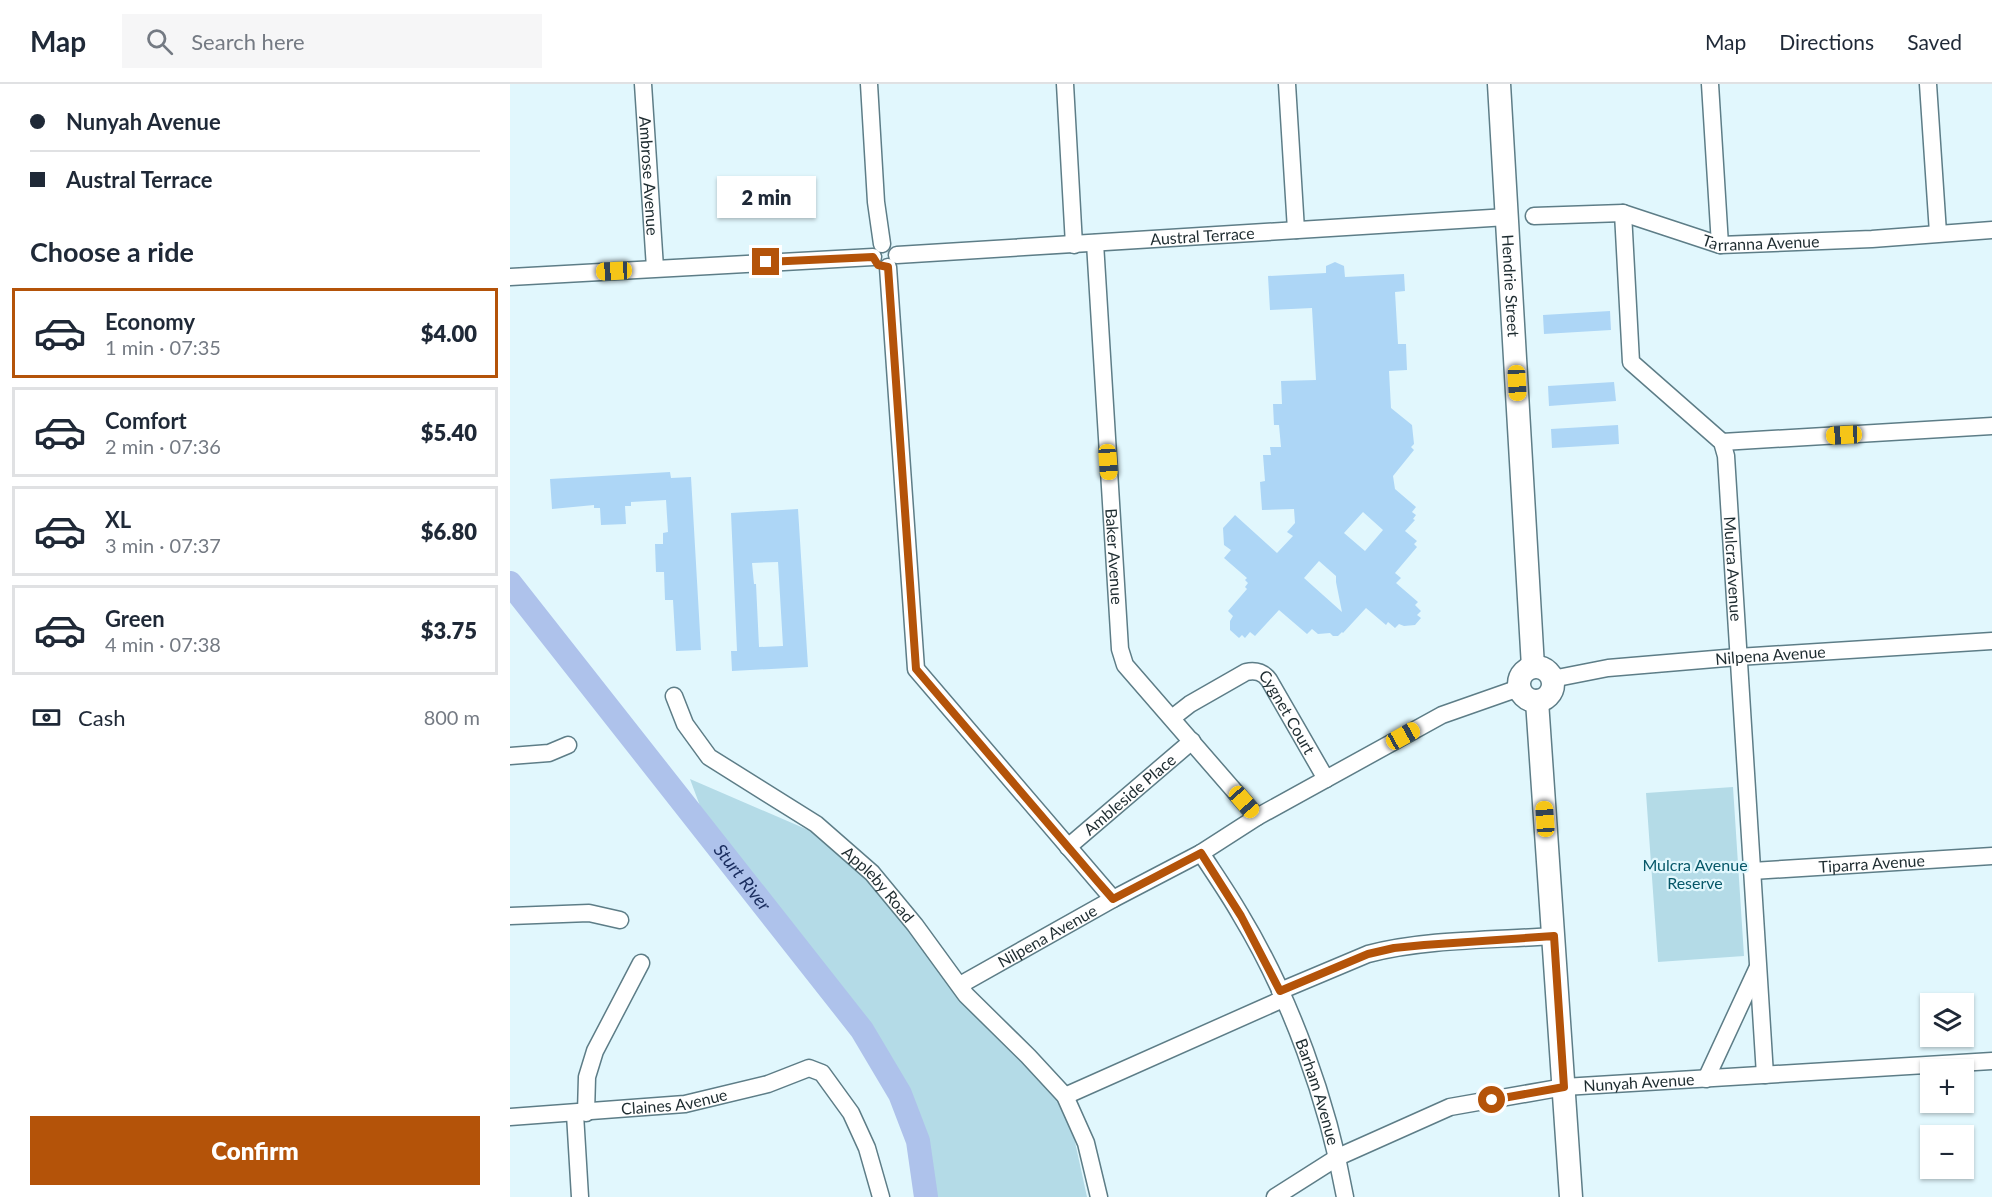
<!DOCTYPE html>
<html lang="en">
<head>
<meta charset="utf-8">
<style>
  body { margin:0; font-family:Lato,sans-serif; background:#f6f6f7; color:#1f2937; height:100vh; display:flex; flex-direction:column; font-size:22px; white-space:nowrap }
  * { box-sizing:border-box; margin:0 }
  p { font-size:20px; color:#747a83 }
  .icon { flex:none; width:33px; height:33px; fill:none; stroke:currentColor; stroke-width:2; stroke-linecap:round; stroke-linejoin:round }
  .map { position:relative; flex:1; overflow:hidden }
  .sheet { display:flex; flex-direction:column; background:#fff; width:510px }
  .sheet>* { flex:none }
  .banner { display:grid; align-content:center; height:132px; padding:0 30px; background:#fff }
  .tools { position:absolute; left:1410px; top:909px; display:grid; gap:12px }
  .tools a { display:grid; place-items:center; width:54px; height:54px; border-radius:0px; background:#fff; box-shadow:0 2px 4px #0004; font-size:30px }
  .end { position:absolute; width:27px; height:27px; margin:-14px; border:8px solid #b45309; background:#fff; box-shadow:0 0 0 3px #fff }
  .from { border-radius:50% }
  .bubble { position:absolute; height:42px; border-radius:0px; background:#fff; box-shadow:0 2px 4px #0004; font-size:20px; font-weight:800; line-height:42px; text-align:center }
  .car { position:absolute; width:18px; height:36px; margin:-18px -9px; border-radius:8px; box-shadow:0 0 4px 2px #0007; background:linear-gradient(#f5c518 24%,#345 0 40%,#f5c518 0 76%,#345 0 86%,#f5c518 0) }
  .banner b { display:flex; align-items:center; gap:21px; height:57px; font-size:22px }
  .banner b+b { border-top:2px solid #e0e1e3 }
  .banner i { width:15px; height:15px; background:#1f2937 }
  ul { padding:0; list-style:none }
  li { display:flex; align-items:center; gap:18px; height:90px; margin:0 12px 9px; padding:0 18px; border:3px solid #e0e1e3; border-radius:0px }
  li div { flex:1 }
  li b { display:block; font-size:22px }
  li em { font-style:normal; font-weight:800 }
  li.current { border-color:#b45309 }
  li>.icon { width:54px; height:54px; stroke-width:1.5 }
  h2 { padding:0 30px; font-size:27px; line-height:72px }
  .pay { display:flex; align-items:center; gap:15px; height:66px; padding:0 30px; font-size:22px }
  .pay p { margin-inline-start:auto }
  .primary-button { display:flex; gap:12px; margin-top:auto; padding:12px 30px }
  .primary-button a { flex:1; height:69px; border-radius:0px; background:#b45309; color:#fff; font-size:24px; font-weight:800; line-height:69px; text-align:center }
  header { display:flex; align-items:center; gap:36px; box-sizing:border-box; height:84px; padding:0 30px; background:#fff; border-bottom:2px solid #e0e1e3 }
  header strong { font-size:28px }
  nav { display:flex; gap:33px; margin-inline-start:auto; font-size:21px }
  .search { width:420px; height:54px; background:#f6f6f7; display:flex; align-items:center; gap:15px; box-sizing:border-box; padding:0 21px; border-radius:0px; color:#747a83; font-size:22px }
  main { display:flex; flex:1; min-height:0 }
  .map>svg:first-child { display:block }
</style>
</head>
<body>
<header>
<strong>Map</strong>
<div class="search"><svg class="icon" aria-label="search" viewBox="0 0 24 24"><circle cx="10" cy="10" r="6"/><path d="M15 15l6 6"/></svg>Search here</div>
<nav><a>Map</a><a>Directions</a><a>Saved</a></nav>
</header>
<main>
<section class="sheet">
<div class="banner">
<b><i class="from"></i>Nunyah Avenue</b>
<b><i></i>Austral Terrace</b>
</div>
<h2>Choose a ride</h2>
<ul>
<li class="current"><svg class="icon" aria-label="car" viewBox="0 0 24 24"><path d="M5 17H2v-5l4-1 3-4h7l3 4 3 1v5h-3M9 17h6M6 11h13"/><circle cx="7" cy="17" r="2"/><circle cx="17" cy="17" r="2"/></svg><div><b>Economy</b><p>1 min · 07:35</p></div><em>$4.00</em></li>
<li><svg class="icon" aria-label="car" viewBox="0 0 24 24"><path d="M5 17H2v-5l4-1 3-4h7l3 4 3 1v5h-3M9 17h6M6 11h13"/><circle cx="7" cy="17" r="2"/><circle cx="17" cy="17" r="2"/></svg><div><b>Comfort</b><p>2 min · 07:36</p></div><em>$5.40</em></li>
<li><svg class="icon" aria-label="car" viewBox="0 0 24 24"><path d="M5 17H2v-5l4-1 3-4h7l3 4 3 1v5h-3M9 17h6M6 11h13"/><circle cx="7" cy="17" r="2"/><circle cx="17" cy="17" r="2"/></svg><div><b>XL</b><p>3 min · 07:37</p></div><em>$6.80</em></li>
<li><svg class="icon" aria-label="car" viewBox="0 0 24 24"><path d="M5 17H2v-5l4-1 3-4h7l3 4 3 1v5h-3M9 17h6M6 11h13"/><circle cx="7" cy="17" r="2"/><circle cx="17" cy="17" r="2"/></svg><div><b>Green</b><p>4 min · 07:38</p></div><em>$3.75</em></li>
</ul>
<div class="pay"><svg class="icon" aria-label="cash" viewBox="0 0 24 24"><path d="M3 7h18v10H3z"/><circle cx="12" cy="12" r="2"/></svg>Cash<p>800 m</p></div>
<div class="primary-button"><a>Confirm</a></div>
</section>
<div class="map">
<svg width="1482" height="1113" viewBox="0 0 1482 1113">
  <rect width="100%" height="100%" fill="#e1f7fd"/>
  <path fill="#b4dbe7" d="M180 695 326 758 555 1012 577 1113H416L408 1057 390 1010 352 946 203 757Z
    M1223 703 1234 872 1148 878 1136 709Z"/>
  <g fill="none" stroke-linecap="round" stroke-linejoin="round">
    <path stroke="#aec2eb" stroke-width="24" id="s1" d="M0 499 352 946 390 1010 408 1057 416 1113"/>
  </g>
  <path fill="#add6f6" fill-rule="evenodd" d="M825 178 834 182 835 193 894 190 895 207 885 208 888 260H896L897 286 879 287 881 324 902 341 904 360 901 363 904 366 883 392 885 405 906 423 902 428 906 431 903 435 905 436 895 447 907 457 904 460 907 463 885 489 891 494 886 499 908 518 905 521 911 527 907 531 911 534 905 541 894 542 889 540 885 544 878 538 876 541 856 524 833 549 832 548 828 552H823L820 549 808 550 802 545 797 550 769 526 745 552 740 548 735 554 732 551 729 554 720 546V537L723 532 718 527 737 505 735 503 738 499 735 496 737 494 714 474 721 466 714 461 713 444 725 431 767 469 783 452 777 448 785 439 784 425 752 426 750 398 755 397 753 371H761L760 363H771L769 341H764L763 320H772L771 297 806 296 802 224 760 226 758 192 816 189V182ZM853 428 873 446 855 467 834 449ZM809 477 826 492V498L832 528 794 494Z
    M1100 227 1101 246 1034 250 1033 231Z
    M1104 298 1106 317 1039 322 1038 302Z
    M1108 341 1109 360 1042 364 1041 345Z
    M160 388 161 394 181 393 191 566 166 567 163 516H155L154 488H146L145 460H153V449L158 448 156 416 121 418V422H115L116 440 91 441 90 424H84V421L42 425 40 395Z
    M288 425 298 583 222 587 221 567H227L221 429ZM268 478 273 562 249 563 246 500H244L242 479Z"/>
  <g fill="none" stroke-linecap="round" stroke-linejoin="round">
    <defs>
      <g id="street">
        <path id="s2" d="M133 0 145 184"/>
        <path d="M359 0 366 118 372 160"/>
        <path d="M555 0 564 161"/>
        <path d="M777 0 786 146"/>
        <path d="M1200 0 1210 161"/>
        <path d="M1418 0 1428 149"/>
        <path id="s3" d="M1113 129 1121 278 1212 358 1216 372 1255 991"/>
        <path id="s4" d="M1024 132 1113 129 1210 161 1362 155 1482 146"/>
        <path id="s5" d="M585 159 610 565 615 581 747 733"/>
        <path id="s6" d="M387 171 997 133"/>
        <path d="M378 183 406 585 603 815"/>
        <path d="M0 193 363 173"/>
        <path d="M1212 358 1482 342"/>
        <path id="s7" d="M1042 595 1098 584 1228 573 1482 557"/>
        <path id="s8" d="M164 612 175 640 199 673 306 740 362 789 405 841 456 911 518 972 555 1012 576 1059 589 1113"/>
        <path id="s9" d="M662 634 680 620 736 588C746 586 753 588 759 596L816 695"/>
        <path d="M0 672 39 669 58 661"/>
        <path id="s10" d="M558 763 682 657"/>
        <path id="s11" d="M691 769C704 789 718 809 730 830 781 914 818 1018 835 1113"/>
        <path id="s12" d="M1242 787 1482 772"/>
        <path d="M0 832 79 829 110 836"/>
        <path id="s13" d="M450 901 603 815 691 769 747 733 932 631 1009 604"/>
        <path d="M770 907 858 870C914 855 985 856 1044 852"/>
        <path d="M1196 995 1247 885"/>
        <path d="M555 1012 773 915"/>
        <path d="M76 1029 77 993 85 967 131 879"/>
        <path d="M65 1030 70 1113"/>
        <path id="s14" d="M0 1033 175 1020 258 1000 299 984 312 989 341 1029 357 1064 371 1113"/>
        <path id="s15" d="M765 1113 828 1073 940 1023 1054 1003 1482 977"/>
      </g>
      <g id="secondary">
        <path id="s16" d="M989 0 1023 583"/>
        <circle cx="1026" cy="600" r="17"/>
        <path d="M1027 617 1061 1113"/>
      </g>
    </defs>
    <use href="#street" stroke="#5d7d87" stroke-width="19"/>
    <use href="#secondary" stroke="#5d7d87" stroke-width="25"/>
    <use href="#street" stroke="#fff" stroke-width="16"/>
    <use href="#secondary" stroke="#fff" stroke-width="22"/>
  </g>
  <g fill="none" stroke-linecap="round" stroke-linejoin="round">
    <path stroke="#b45309" stroke-width="8" d="M256 178 363 173 368 181 378 183 406 585 588 798 603 815 691 769 731 832 770 907 858 870 884 864 914 861 1044 852 1054 1003 982 1016"/>
  </g>
  <g text-anchor="middle" stroke-width="4.5" stroke-linejoin="round" paint-order="stroke">
    <g font-size="16" fill="#1e2c30" stroke="#e1f7fd">
      <text dy="6" stroke="none"><textPath href="#s2" startOffset="92">Ambrose Avenue</textPath></text>
      <text dy="6" stroke="none"><textPath href="#s6" startOffset="306">Austral Terrace</textPath></text>
      <text dy="6" stroke="none"><textPath href="#s4" startOffset="232">Tarranna Avenue</textPath></text>
      <text dy="6" stroke="none"><textPath href="#s16" startOffset="202">Hendrie Street</textPath></text>
      <text dy="6" stroke="none"><textPath href="#s5" startOffset="314">Baker Avenue</textPath></text>
      <text dy="6" stroke="none"><textPath href="#s3" startOffset="398">Mulcra Avenue</textPath></text>
      <text dy="6" stroke="none"><textPath href="#s7" startOffset="220">Nilpena Avenue</textPath></text>
      <text dy="6" stroke="none"><textPath href="#s9" startOffset="150">Cygnet Court</textPath></text>
      <text dy="6" stroke="none"><textPath href="#s10" startOffset="81">Ambleside Place</textPath></text>
      <text dy="6" stroke="none"><textPath href="#s12" startOffset="120">Tiparra Avenue</textPath></text>
      <text dy="6" stroke="none"><textPath href="#s8" startOffset="284">Appleby Road</textPath></text>
      <text dy="6" stroke="none"><textPath href="#s13" startOffset="100">Nilpena Avenue</textPath></text>
      <text dy="6" stroke="none"><textPath href="#s15" startOffset="388">Nunyah Avenue</textPath></text>
      <text dy="6" stroke="none"><textPath href="#s11" startOffset="267">Barham Avenue</textPath></text>
      <text dy="6" stroke="none"><textPath href="#s14" startOffset="165">Claines Avenue</textPath></text>
    </g>
    <g font-size="16" fill="#065768" stroke="#e1f7fd">
      <text x="1185" y="787">Mulcra Avenue<tspan x="1185" dy="18">Reserve</tspan></text>
    </g>
    <g font-size="18" font-style="italic" fill="#192c5e" stroke="#e1f7fd">
      <text dy="6" stroke="none"><textPath href="#s1" startOffset="375">Sturt River</textPath></text>
    </g>
  </g>
</svg>
<div class="tools">
<a><svg class="icon" aria-label="layers" viewBox="0 0 24 24"><path d="M12 4l9 5-9 5-9-5zM3 14l9 5 9-5"/></svg></a>
<a>+</a>
<a>−</a>
</div>
<i class="end from" style="left:982px;top:1016px"></i>
<i class="end" style="left:256px;top:178px"></i>
<div class="bubble" style="left:207px;top:92px;width:99px">2 min</div>
<i class="car" style="left:104px;top:187px;rotate:267deg"></i>
<i class="car" style="left:1007px;top:299px;rotate:177deg"></i>
<i class="car" style="left:1334px;top:351px;rotate:267deg"></i>
<i class="car" style="left:598px;top:378px;rotate:176deg"></i>
<i class="car" style="left:893px;top:652px;rotate:61deg"></i>
<i class="car" style="left:734px;top:718px;rotate:139deg"></i>
<i class="car" style="left:1035px;top:735px;rotate:356deg"></i>
</div>
</main>
</body>
</html>
